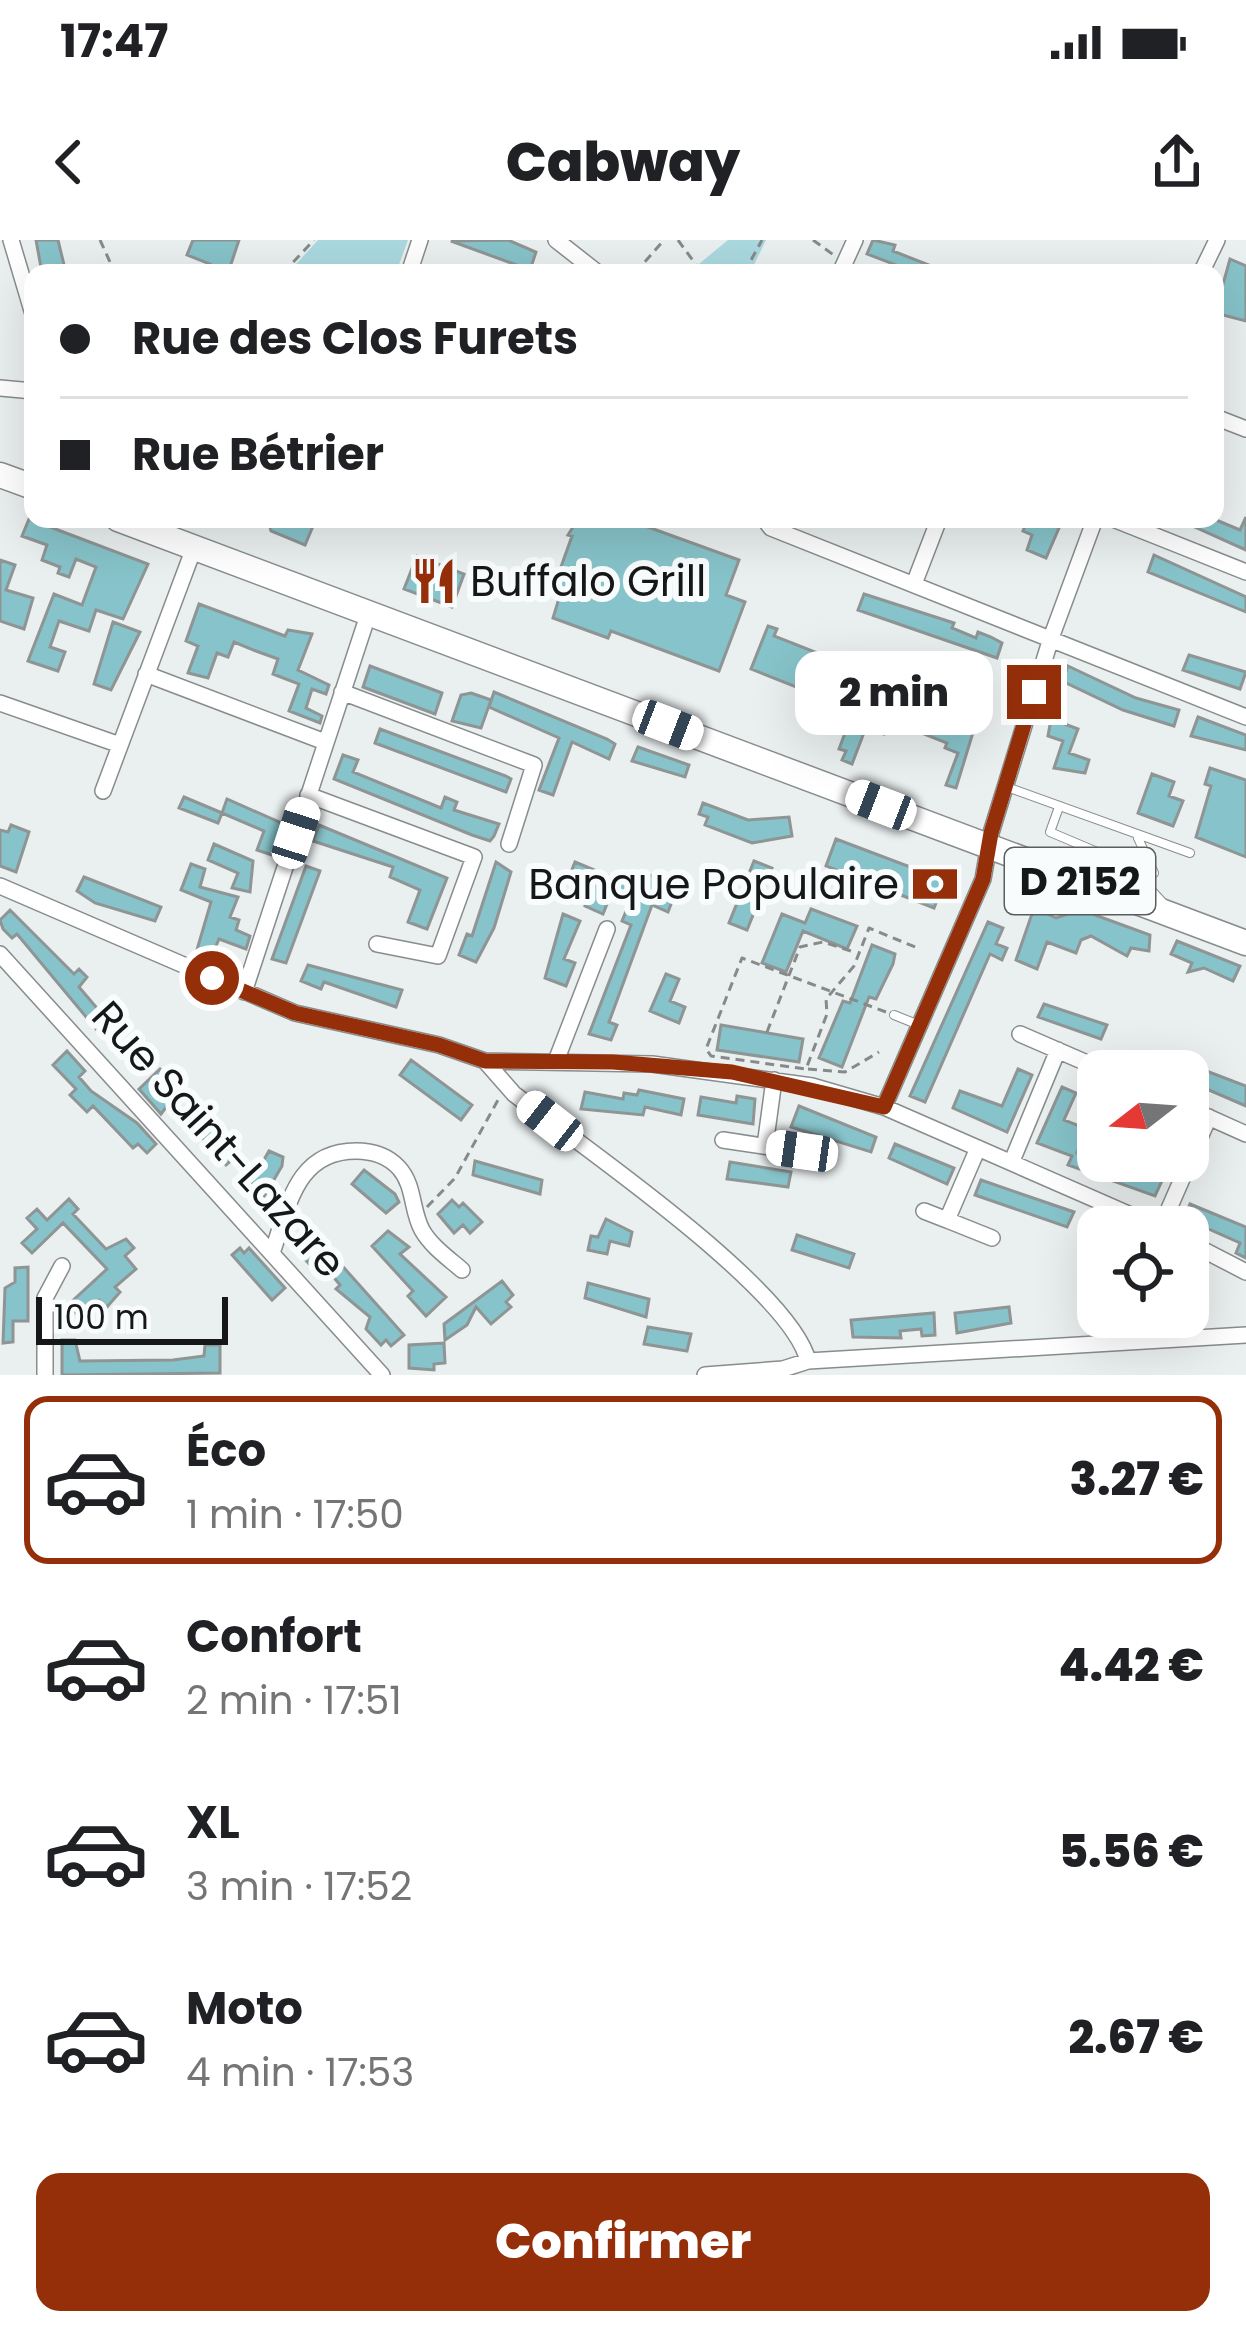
<!DOCTYPE html>
<html lang="fr">
<head>
<meta charset="utf-8">
<style>
  body { margin:0; font-family:Poppins,sans-serif; background:#f6f6f6; color:#202124; height:100vh; display:flex; flex-direction:column; font-size:45px; white-space:nowrap }
  * { box-sizing:border-box; margin:0 }
  p { font-size:39px; color:#757577 }
  .icon { flex:none; width:66px; height:66px; fill:none; stroke:currentColor; stroke-width:2; stroke-linecap:round; stroke-linejoin:round }
  .map { position:relative; height:1135px; overflow:hidden }
  .drawer { display:flex; flex-direction:column; background:#fff; flex:1 }
  .drawer>* { flex:none }
  .guide { position:absolute; left:24px; top:24px; width:1200px; height:264px; border-radius:24px; box-shadow:0 12px 48px #0002; display:grid; align-content:center; height:264px; padding:0 36px; background:#fff }
  .needle { width:78px; rotate:253deg }
  .fabs { position:absolute; left:1077px; top:810px; display:grid; gap:24px }
  .fabs a { display:grid; place-items:center; width:132px; height:132px; border-radius:24px; background:#fff; box-shadow:0 12px 48px #0002; font-size:60px }
  .scale { position:absolute; left:36px; bottom:30px; width:192px; box-sizing:border-box; padding-left:12px; border:6px solid #161718; border-top:0; font-size:33px; line-height:42px; white-space:nowrap; color:#161718; -webkit-text-stroke:9px #f8fcfd; paint-order:stroke }
  .end { position:absolute; width:54px; height:54px; margin:-27px; border:15px solid #952f0a; background:#fff; box-shadow:0 0 0 6px #fff }
  .from { border-radius:50% }
  .bubble { position:absolute; height:84px; border-radius:24px; background:#fff; box-shadow:0 12px 48px #0002; font-size:39px; font-weight:800; line-height:84px; text-align:center }
  .car { position:absolute; width:36px; height:72px; margin:-36px -18px; border-radius:15px; box-shadow:0 0 9px 3px #0007; background:linear-gradient(#fff 24%,#345 0 40%,#fff 0 76%,#345 0 86%,#fff 0) }
  .guide b { display:flex; align-items:center; gap:42px; height:114px; font-size:45px }
  .guide b+b { border-top:3px solid #e0e0e0 }
  .guide i { width:30px; height:30px; background:#202124 }
  ul { padding:21px 0 0; list-style:none }
  li { display:flex; align-items:center; gap:36px; height:168px; margin:0 24px 18px; padding:0 12px; border:6px solid transparent; border-radius:24px }
  li div { flex:1 }
  li b { display:block; font-size:45px }
  li em { font-style:normal; font-weight:800 }
  li.on { border-color:#952f0a }
  li>.icon { width:108px; height:108px; stroke-width:1.5 }
  .primary-button { display:flex; gap:24px; margin-top:auto; padding:24px 36px }
  .primary-button a { flex:1; height:138px; border-radius:24px; background:#952f0a; color:#fff; font-size:48px; font-weight:800; line-height:138px; text-align:center }
  .status { display:flex; justify-content:space-between; align-items:center; height:84px; padding:0 60px; background:#fff; direction:ltr }
  .status svg { height:33px; fill:currentColor }
  header { display:flex; justify-content:space-between; align-items:center; height:156px; padding:0 36px; background:#fff; font-size:54px; font-weight:800 }
  .map>svg:first-child { display:block }
</style>
</head>
<body>
<div class="status"><b>17:47</b><svg viewBox="0 0 49 12"><path d="M0 12V9h3v3zM5 12V6h3v6zM10 12V3h3v9zM15 12V0h3v12zM26 1h20v11H26zM47 4h2v5h-2z"/></svg></div>
<header><svg class="icon" aria-label="back" viewBox="0 0 24 24"><path d="M15 5l-7 7 7 7"/></svg>Cabway<svg class="icon" aria-label="share" viewBox="0 0 24 24"><path d="M12 15V3M7 8l5-5 5 5M5 13v7h14v-7"/></svg></header>
<div class="map">
<svg width="1246" height="1135" viewBox="0 0 1246 1135">
  <rect width="100%" height="100%" fill="#eaefef"/>
  <path fill="#aad9df" d="M318 0H408L396 33H288Z
    M728 0H766L750 33H688Z"/>
  <path fill="#87c3ca" stroke="#8f9494" stroke-width="3" d="M36 0H58L66 33H42Z
    M193 0H239L228 33 207 30 210 24 187 15Z
    M508 0 536 12 530 30 451 1Z
    M873 0 895 5 893 11 949 33H902L904 28 867 14Z
    M1230 19 1246 26V81L1215 73Z
    M1246 277V310L1179 280 1214 279 1240 290Z
    M29 279 148 324 123 379 96 370 89 391 59 381 50 407 65 412 58 431 28 421 54 354 82 365 96 327 76 319 69 337 58 333 60 327 42 320 47 305 22 296Z
    M268 279H316L305 305 271 291Z
    M578 279H626L739 320 726 355 745 362 719 431 611 391 608 398 553 378 560 355 552 352 572 296 568 295Z
    M1028 279H1053L1051 284 1059 288 1046 318 1027 310 1032 295 1023 291Z
    M1154 315 1246 357V372L1148 332Z
    M417 316 464 334 452 367 404 349Z
    M0 320 15 325 6 350 33 358 24 389 0 381Z
    M864 354 954 383 952 388 976 398 978 392 991 397 1002 403 997 418 858 370Z
    M199 364 285 396 288 390 312 394 298 430 329 445 326 454 312 449 306 468 322 476 320 483 289 471 299 444 273 434 278 419 256 411 234 402 228 417 217 413 208 438 188 433 198 406 186 401Z
    M113 382 140 392 111 450 94 444Z
    M768 386 777 389 774 396 838 421 824 458 751 429Z
    M1189 415 1246 432 1240 449 1183 430Z
    M886 420 908 429 906 434 971 460 968 469 979 473 956 548 946 545 958 513 945 508 947 503 889 480 884 494 865 490 852 524 842 520 846 511 839 509 854 469 866 474Z
    M370 426 442 453 435 474 363 447Z
    M1068 426 1136 458 1179 470 1174 486 1123 470 1062 441Z
    M494 452 607 499 615 504 609 519 572 502 553 555 539 550 559 498 489 467Z
    M471 453 491 460 481 488 452 481 461 455Z
    M1198 477 1246 495V510L1191 496Z
    M1051 479 1078 489 1069 513 1089 520 1085 533 1054 528 1063 501 1048 496Z
    M380 489 506 536 511 539 506 552 375 503Z
    M638 507 689 525 685 537 632 521Z
    M343 515 358 520 353 532 441 568 445 557 457 562 454 570 499 584 494 596 490 601 472 595 334 539Z
    M1210 528 1246 540V617L1196 597 1211 546 1205 544Z
    M1152 534 1174 542 1169 556 1183 561 1173 586 1138 573Z
    M184 557 222 573 227 559 286 585 275 616 257 610 264 591 222 573 218 583 179 568Z
    M703 563 748 580 789 577 792 596 752 603 705 585 708 577 699 574Z
    M11 585 29 592 16 632 0 626V590L8 592Z
    M319 585 447 638 427 689 408 682 420 650 390 637 393 627 313 601Z
    M836 599 945 640 934 668 826 626Z
    M214 604 253 621 250 652 232 648 238 633 208 620Z
    M754 621 772 628 747 690 729 683Z
    M496 622 511 632 494 688 476 722 459 715 467 694 472 696Z
    M575 622 623 642 627 633 639 638 641 632 660 639 655 650 673 659 668 672 652 665 609 782 617 785 611 800 589 794 631 685 622 681 632 657 613 649 603 674 585 666 595 642 571 632Z
    M191 624 205 629 200 647 238 657 230 677 239 680 236 690 250 696 246 709 219 699 211 718 196 713 211 662 181 650Z
    M306 626 320 631 286 723 272 719Z
    M84 637 161 667 155 681 95 663 77 651Z
    M1089 667 1095 675 1150 695 1149 711 1131 708 1127 716 1091 696 1081 700 1076 713 1047 702 1037 729 1016 720 1034 668 1056 678Z
    M811 669 857 686 847 709 803 691 786 732 762 723 782 674 805 683Z
    M10 670 74 734 79 729 87 737 79 747 107 780 97 790 17 694 12 698 3 689 0 680Z
    M563 674 580 681 564 719 575 723 566 746 545 738Z
    M988 682 1003 688 996 704 1007 708 1002 720 990 714 925 862 910 856Z
    M1177 701 1240 726 1233 741 1204 728 1188 732 1192 723 1171 714Z
    M872 705 895 714 893 724 876 759 869 757 842 827 819 818 843 761 850 763Z
    M308 725 402 750 396 767 324 742 321 749 301 741Z
    M666 734 679 739 670 761 685 767 679 783 650 771Z
    M1044 764 1107 785 1101 799 1038 777Z
    M721 785 803 799 799 822 717 810Z
    M67 811 85 831 79 837 91 851 137 883 156 904 147 913 138 904 133 908 93 866 87 872 70 855 76 849 53 825Z
    M411 820 472 865 461 880 400 835Z
    M1188 824 1246 846V866L1188 841Z
    M160 829 181 847 161 874 139 849Z
    M1018 829 1032 835 1007 892 953 868 960 851 1002 866Z
    M1062 847 1076 853 1064 880 1087 889 1077 913 1109 927 1112 921H1171L1155 956 1068 925 1072 916 1037 903Z
    M639 850 684 859 681 875 645 867 643 875 581 869 585 852 623 859 624 853 637 855Z
    M737 856 755 859 753 884 698 875 701 857 736 863Z
    M207 865 215 889 239 914 226 925 187 881Z
    M799 866 876 897 871 912 791 887Z
    M895 904 954 928 947 944 889 918Z
    M269 911 283 917 282 926 262 960 246 951Z
    M475 921 542 940 540 954 473 935Z
    M730 922 791 932 788 947 727 939Z
    M364 930 395 954 399 962 386 973 352 944Z
    M981 940 1074 972 1067 987 975 955Z
    M69 959 78 969 73 974 106 1009 126 999 134 1008 125 1016 136 1029 115 1047 120 1052 107 1067 99 1060 80 1077 68 1065 107 1029 63 983 32 1013 22 1003 37 989 27 978 37 969 47 980Z
    M452 960 459 967 463 963 482 982 470 993 463 985 454 993 438 974Z
    M1190 964 1246 987V1018L1236 1013 1240 1003 1184 978Z
    M606 979 632 992 629 1006 610 1001 607 1014 588 1010 591 996 598 997Z
    M388 991 409 1007 400 1014 446 1057 426 1076 408 1056 413 1051 372 1006Z
    M312 992 404 1095 391 1106 386 1100 381 1105 366 1089 370 1077 336 1049 340 1045 326 1028 314 1029 299 1013 305 1009 299 1003Z
    M797 995 854 1014 849 1028 792 1010Z
    M240 1008 244 1013 249 1008 285 1048 272 1060 232 1015Z
    M28 1027V1081H13V1102L3 1103 5 1048 15 1042V1028Z
    M502 1041 513 1055 506 1062 511 1067 491 1084 476 1067 467 1085 445 1100 444 1084Z
    M588 1043 649 1059 646 1077 585 1058Z
    M1009 1067 1011 1083 957 1093 955 1073Z
    M934 1073 935 1095 922 1096 921 1089 900 1091 901 1098 853 1097 851 1080Z
    M648 1087 691 1094 687 1111 644 1104Z
    M62 1100H75L80 1121 173 1120 204 1116 205 1105H220V1133L62 1135Z
    M444 1103 445 1123 434 1124V1130L409 1128V1105Z"/>
  <g fill="none" stroke-linecap="round" stroke-linejoin="round">
    <defs>
      <path id="lane" d="M1007 547 1190 613
        M1059 567 1050 592 1128 625 1165 665
        M1138 598 1154 633
        M1015 624 1026 654 1056 670 1097 655
        M894 775 919 785"/>
      <path id="street" d="M11 0 33 74
        M556 0 598 33
        M409 33 420 0
        M840 33 855 0
        M1201 33 1217 0
        M0 148 33 151
        M1215 177 1246 189
        M764 279 771 288 1246 477
        M1113 279 1246 332
        M914 344 939 279
        M146 434 325 502
        M342 452 534 525 509 604
        M0 463 120 505
        M103 551 194 308
        M308 555 474 617 438 716 377 704
        M0 646 295 773 439 805 485 821 652 824 812 846 884 867 1158 987
        M0 714 382 1135
        M244 752 369 372
        M1020 794 1096 827
        M485 821 514 854C579 904 791 1049 808 1121
        M556 821 607 689
        M884 867 983 639 991 593 1051 398 1095 279
        M1188 868 1246 894
        M723 900 802 912
        M765 906 774 840
        M1012 921 1058 810
        M924 971 947 980 978 908
        M947 980 992 998
        M1161 987 1209 877
        M1188 1002 1246 1032
        M273 1010C289 964 297 911 356 911 372 911 388 916 399 928 415 946 411 970 422 990 431 1006 448 1018 462 1030
        M45 1135V1058L62 1026
        M705 1135 783 1129 808 1121 1246 1095"/>
      <path id="primary" d="M0 235 33 247
        M118 279 1246 703"/>
    </defs>
    <use href="#lane" stroke="#878c8c" stroke-width="10"/>
    <use href="#street" stroke="#878c8c" stroke-width="18"/>
    <use href="#primary" stroke="#878c8c" stroke-width="27"/>
    <path stroke="#878a8a" stroke-width="3" stroke-dasharray="9 6" stroke-linecap="butt" d="M100 0 115 33
      M678 0 702 33
      M813 0 835 16
      M283 33 314 0
      M635 33 664 0
      M744 33 762 0
      M886 772 742 718 706 809 711 816 806 829 827 774 826 759 854 726 869 688 920 709
      M767 792 800 707 823 702 854 712
      M808 829 845 832 879 812
      M427 967 455 938 498 860"/>
    <use href="#lane" stroke="#fff" stroke-width="8"/>
    <use href="#street" stroke="#fff" stroke-width="15"/>
    <use href="#primary" stroke="#fff" stroke-width="24"/>
  </g>
  <g fill="none" stroke-linecap="round" stroke-linejoin="round">
    <path stroke="#952f0a" stroke-width="15" d="M212 738 295 773 439 805 485 821 613 822 732 832 884 867 983 639 991 593 1034 452"/>
  </g>
  <defs>
    <symbol id="restaurant-bare" viewBox="-9 -9 18 18"><path d="M-5-6h1v4h1v-4h1v4h1v-4h1v5L-1.5 .5V6h-2V.5L-5-1ZM5-6V6H3V1.5H1.5Q1.5-4 5-6Z" fill="#952f0a" stroke="#f8fcfd" stroke-width="2.5" paint-order="stroke"/></symbol>
    <symbol id="bank-bare" viewBox="-9 -9 18 18"><path d="M-6-4H6V4H-6ZM0-2.3a2.3 2.3 0 1 0 0 4.6a2.3 2.3 0 1 0 0-4.6Z" fill="#952f0a" stroke="#f8fcfd" stroke-width="2.5" paint-order="stroke"/></symbol>
  </defs>
  <g fill-rule="evenodd">
    <use href="#restaurant-bare" x="401" y="308" width="66" height="66"/>
    <use href="#bank-bare" x="902" y="611" width="66" height="66"/>
  </g>
  <g text-anchor="middle" stroke-width="12" stroke-linejoin="round" paint-order="stroke">
    <rect fill="#f8fcfd" stroke="#5a5c5d" stroke-width="3" x="1005" y="608" width="150" height="66" rx="9"/>
    <g font-size="39" font-weight="bold" fill="#161718">
      <text x="1080" y="655">D 2152</text>
    </g>
    <g font-size="42" fill="#161718" stroke="#f8fcfd" text-anchor="start">
      <text x="470" y="356">Buffalo Grill</text>
      <text x="899" y="659" text-anchor="end">Banque Populaire</text>
    </g>
    <g font-size="42" fill="#161718" stroke="#f8fcfd">
      <text transform="translate(219 899) rotate(48)" y="15">Rue Saint-Lazare</text>
    </g>
  </g>
</svg>
<div class="fabs">
<a><svg class="needle" viewBox="-14 -14 28 28"><path d="M0-13l5 13h-10z" fill="#e53935"/><path d="M0 13l5-13h-10z" fill="#757577"/></svg></a>
<a><svg class="icon" aria-label="locate" viewBox="0 0 24 24"><circle cx="12" cy="12" r="6"/><path d="M12 2v4M12 18v4M2 12h4M18 12h4"/></svg></a>
</div>
<div class="scale">100 m</div>
<i class="end from" style="left:212px;top:738px"></i>
<i class="end" style="left:1034px;top:452px"></i>
<div class="bubble" style="left:795px;top:411px;width:198px">2 min</div>
<i class="car" style="left:668px;top:485px;rotate:111deg"></i>
<i class="car" style="left:881px;top:565px;rotate:291deg"></i>
<i class="car" style="left:296px;top:593px;rotate:18deg"></i>
<i class="car" style="left:550px;top:881px;rotate:308deg"></i>
<i class="car" style="left:802px;top:911px;rotate:278deg"></i>
<div class="guide">
<b><i class="from"></i>Rue des Clos Furets</b>
<b><i></i>Rue Bétrier</b>
</div>
</div>
<section class="drawer">
<ul>
<li class="on"><svg class="icon" aria-label="car" viewBox="0 0 24 24"><path d="M5 17H2v-5l4-1 3-4h7l3 4 3 1v5h-3M9 17h6M6 11h13"/><circle cx="7" cy="17" r="2"/><circle cx="17" cy="17" r="2"/></svg><div><b>Éco</b><p>1 min · 17:50</p></div><em>3.27 €</em></li>
<li><svg class="icon" aria-label="car" viewBox="0 0 24 24"><path d="M5 17H2v-5l4-1 3-4h7l3 4 3 1v5h-3M9 17h6M6 11h13"/><circle cx="7" cy="17" r="2"/><circle cx="17" cy="17" r="2"/></svg><div><b>Confort</b><p>2 min · 17:51</p></div><em>4.42 €</em></li>
<li><svg class="icon" aria-label="car" viewBox="0 0 24 24"><path d="M5 17H2v-5l4-1 3-4h7l3 4 3 1v5h-3M9 17h6M6 11h13"/><circle cx="7" cy="17" r="2"/><circle cx="17" cy="17" r="2"/></svg><div><b>XL</b><p>3 min · 17:52</p></div><em>5.56 €</em></li>
<li><svg class="icon" aria-label="car" viewBox="0 0 24 24"><path d="M5 17H2v-5l4-1 3-4h7l3 4 3 1v5h-3M9 17h6M6 11h13"/><circle cx="7" cy="17" r="2"/><circle cx="17" cy="17" r="2"/></svg><div><b>Moto</b><p>4 min · 17:53</p></div><em>2.67 €</em></li>
</ul>
<div class="primary-button"><a>Confirmer</a></div>
</section>
</body>
</html>
